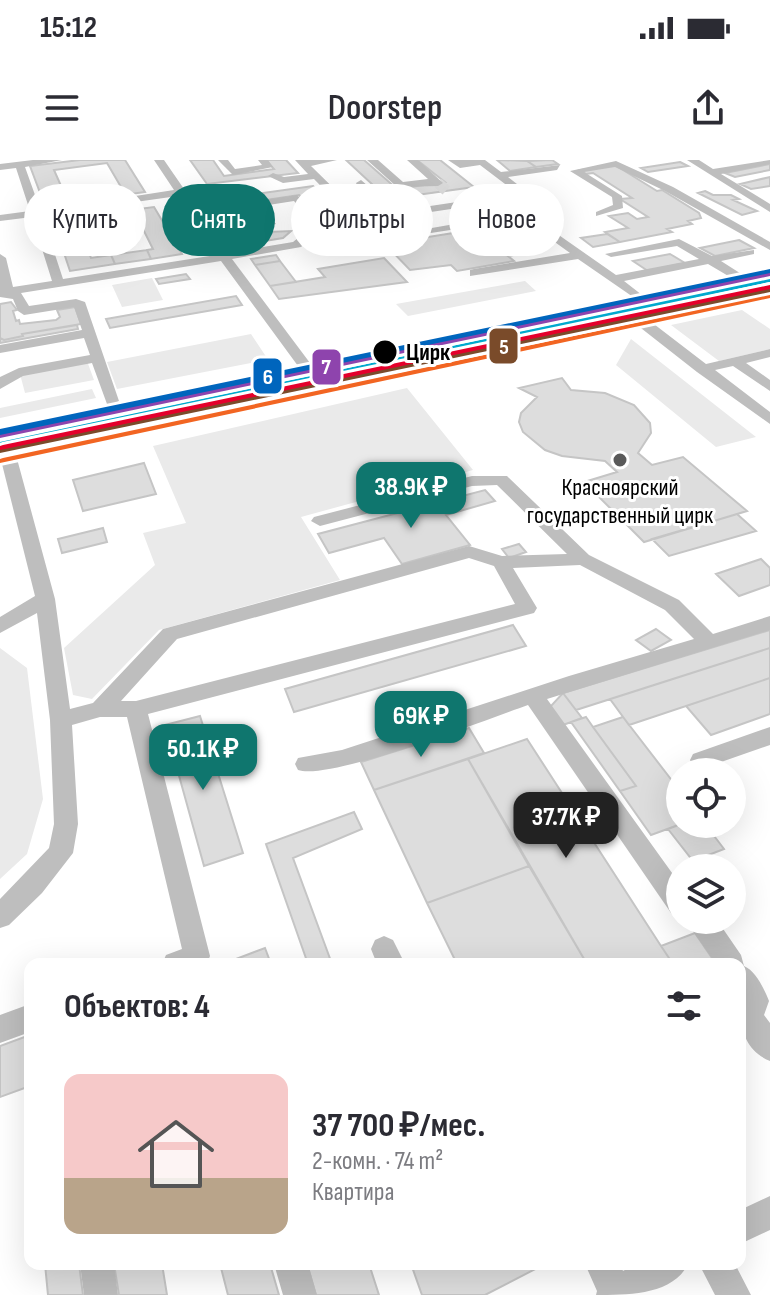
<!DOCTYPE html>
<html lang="ru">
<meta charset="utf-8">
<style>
body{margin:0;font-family:"Sofia Sans Condensed",sans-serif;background:#f7f7f7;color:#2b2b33;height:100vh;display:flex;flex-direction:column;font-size:30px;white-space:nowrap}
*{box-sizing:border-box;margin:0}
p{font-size:26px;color:#7c7c81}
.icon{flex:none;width:44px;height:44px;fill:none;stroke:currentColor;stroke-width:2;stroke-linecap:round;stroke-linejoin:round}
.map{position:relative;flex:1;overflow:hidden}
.sheet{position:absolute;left:24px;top:798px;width:722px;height:312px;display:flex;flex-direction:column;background:#fff;border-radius:16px;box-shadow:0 8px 32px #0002}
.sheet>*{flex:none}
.banner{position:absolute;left:24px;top:24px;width:722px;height:72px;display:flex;gap:16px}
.fabs{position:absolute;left:666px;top:598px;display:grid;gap:16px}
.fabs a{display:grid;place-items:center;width:80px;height:80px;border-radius:50%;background:#fff;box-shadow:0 8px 32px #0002;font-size:40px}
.price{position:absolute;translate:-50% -68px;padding:0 18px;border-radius:16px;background:#0f766e;color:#fff;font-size:26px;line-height:52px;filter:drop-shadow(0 2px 4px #0008)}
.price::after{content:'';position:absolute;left:50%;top:48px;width:24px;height:18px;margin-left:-12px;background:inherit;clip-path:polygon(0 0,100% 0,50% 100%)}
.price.active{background:#222;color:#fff}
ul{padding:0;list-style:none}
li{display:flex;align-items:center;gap:24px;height:200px;padding:0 40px}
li+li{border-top:2px solid #e1e1e2}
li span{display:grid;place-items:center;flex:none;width:224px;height:160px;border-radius:16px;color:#555}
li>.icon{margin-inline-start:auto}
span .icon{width:96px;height:96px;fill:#fffc;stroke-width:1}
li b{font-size:34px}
h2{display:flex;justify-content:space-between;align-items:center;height:96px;padding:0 40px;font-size:34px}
.pill{padding:0 28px;border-radius:36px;background:#fff;box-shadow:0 8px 32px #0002;font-size:28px;line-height:72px}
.pill.active{background:#0f766e;color:#fff}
.status{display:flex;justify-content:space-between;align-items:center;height:56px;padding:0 40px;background:#fff;direction:ltr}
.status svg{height:22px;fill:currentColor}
header{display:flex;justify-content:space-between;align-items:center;height:104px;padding:0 40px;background:#fff;font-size:36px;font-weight:600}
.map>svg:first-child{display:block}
.green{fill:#eaeaea}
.building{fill:#ddd;stroke:#c5c5c5;stroke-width:2;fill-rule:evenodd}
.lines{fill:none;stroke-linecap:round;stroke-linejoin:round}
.minor-tunnel{stroke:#d9d9d9;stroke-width:11;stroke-dasharray:11 5;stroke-linecap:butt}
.highway-casing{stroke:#dbdbdb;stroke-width:2}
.minor{fill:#bebebe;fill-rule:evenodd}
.highway{fill:#bdbdbd;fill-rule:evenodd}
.bus-1-casing{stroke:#fff;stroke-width:6}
.bus-2-casing{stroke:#fff;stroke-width:6}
.bus-1{fill:#00a9ce;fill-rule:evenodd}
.bus-2{fill:#f26522;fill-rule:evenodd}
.tram-1-casing{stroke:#fff;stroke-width:6}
.tram-2-casing{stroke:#fff;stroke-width:6}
.tram-3-casing{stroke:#fff;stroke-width:6}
.tram-4-casing{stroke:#fff;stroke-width:6}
.tram-1{fill:#8e44ad;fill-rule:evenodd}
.tram-2{fill:#7a4b2a;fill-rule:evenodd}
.tram-3{fill:#0065bd;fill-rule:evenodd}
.tram-4{fill:#e4002b;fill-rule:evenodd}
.stop-dot{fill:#000;stroke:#fff;stroke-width:3}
.poi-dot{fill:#595959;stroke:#fff;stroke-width:3}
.labels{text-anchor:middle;stroke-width:6;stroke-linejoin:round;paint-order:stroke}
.far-stop-label{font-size:24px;font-weight:bold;fill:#000;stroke:#fff;text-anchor:start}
.far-poi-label{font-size:24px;fill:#000;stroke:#fff}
.line-badge{stroke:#fff;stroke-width:3}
.badge-label{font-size:22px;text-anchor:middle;font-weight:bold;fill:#fff}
</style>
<div class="status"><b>15:12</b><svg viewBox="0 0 49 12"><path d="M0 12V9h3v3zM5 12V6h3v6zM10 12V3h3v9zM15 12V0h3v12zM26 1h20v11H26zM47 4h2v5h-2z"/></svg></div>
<header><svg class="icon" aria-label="menu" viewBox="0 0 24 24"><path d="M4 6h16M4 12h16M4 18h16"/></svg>Doorstep<svg class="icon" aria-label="share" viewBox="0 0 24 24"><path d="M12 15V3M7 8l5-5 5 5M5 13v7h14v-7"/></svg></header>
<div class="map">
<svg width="770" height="1135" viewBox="0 0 770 1135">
<rect width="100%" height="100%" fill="#fff"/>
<!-- green -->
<path class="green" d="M152,118L163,140L122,147L112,125Z
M525,121L536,131L408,156L396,144Z
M742,150L770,169V189L719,201L671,165Z
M251,174L267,198L261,201L117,229L107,202Z
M631,179L756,277L716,287L616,205Z
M87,201L94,220L25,233L20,214Z
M407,228L473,310L301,357L340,420L159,470L92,539L73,535L64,488L155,405L143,373L186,363L153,286Z
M92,229L96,238L0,258V248Z
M281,235L285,239L39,294L32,289Z
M0,488L27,508L43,639L27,694L0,719Z"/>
<!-- building -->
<path class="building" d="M80,0H125L145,32L45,46L30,6ZM107,3L121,27L65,35L54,10Z
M190,0H213L224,16L274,9L266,0H286L298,13L207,24Z
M346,0H364L397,29L445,22L417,0H440L474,27L388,39Z
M497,0L527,1L536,7L510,11Z
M552,0L558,4L536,7L527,1Z
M680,2L688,6L648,12L641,8Z
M770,4V10L735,17L725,13Z
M615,5L657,31L662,30L699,53L701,58L688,61L692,64L667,69L672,72L620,82L605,72L628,68L609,56L628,53L637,59L648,57L620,39L632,38L593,13L586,14L580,10Z
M770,17V26L751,29L740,24Z
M313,26L341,57L321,60L299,35L245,43L268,72L291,71L283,78L252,83L219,39Z
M705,31L713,35H731L739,39L733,40L757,51L742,55L698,33Z
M154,47L182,94L151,99L147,90L153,89L137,57L56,69L53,60Z
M509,64L542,90L508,96L514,101L457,111L451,105L410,110L385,84Z
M79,66L91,98L111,95L115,104L70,111L56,69Z
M526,66L543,78L530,80L514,68Z
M607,74L620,82L593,87L581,78Z
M739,80L754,88L715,96L700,88Z
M147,90L151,99L115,104L111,95Z
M670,94L685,103L648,111L633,101Z
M276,95L280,101L255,105L251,99Z
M384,98L407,122L279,139L270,126L325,117L318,109Z
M280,101L296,122L270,126L255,105Z
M186,114L190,119L159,124L156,119Z
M236,136L242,145L110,168L106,159Z
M11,142L17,150L13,151L16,161L19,160L20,164L56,160L60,157L57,150L75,147L81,164L22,174L23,176L4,180L0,178V144Z
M77,165L78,169L0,183V178L4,180L23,176L22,174Z
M562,218L571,230L605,233L634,245L650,263L651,273L638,293L652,305L683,297L747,351L644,382L584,322L617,312L605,301L562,296L545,290L523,272L519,262L521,253L537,237L519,228Z
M144,303L156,334L83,351L73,320Z
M485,330L495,341L446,355L470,385L402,404L384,378L329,393L318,374Z
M737,354L756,371L669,396L652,379Z
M103,368L107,382L62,393L58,379Z
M519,384L526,392L509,398L502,389Z
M761,399L770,408V425L739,436L716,414Z
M513,465L526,486L294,552L285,529Z
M656,469L671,480L651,491L636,480Z
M770,470V488L576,550L563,533Z
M770,488V518L629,565L610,539Z
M770,518V554L711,575L686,546Z
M563,533L582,558L563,565L550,547Z
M200,556L243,693L204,706L165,565Z
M586,557L593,567L636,626L620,631L571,562Z
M623,557L680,631L681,664L651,675L620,631L636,626L593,567Z
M469,568L484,593L374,630L361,602Z
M527,579L661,786L673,804H587L468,599Z
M468,599L529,706L427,743L374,630Z
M354,652L362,669L293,698L332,804H308L266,684Z
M681,664H705L724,689L693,701L668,669Z
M529,706L587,804H457L427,743Z
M695,773L716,804H673L661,786Z
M265,788L271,804H223Z
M30,875V926L0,937V886Z
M45,1104H79L83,1135H48Z
M114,1104H162L167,1135H119Z
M220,1104H270L279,1135H228Z
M307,1104H369L379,1135H316Z
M411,1104H545L485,1135H422Z"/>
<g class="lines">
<!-- minor-tunnel -->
<path class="minor-tunnel" d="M438,23L447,31"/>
<!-- highway casing -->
<g class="highway-casing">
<path id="highway" d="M770,115V125L0,292V278Z"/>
</g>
<!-- minor -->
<path class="minor" d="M33,0H62L25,7L40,49L52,48L51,44L56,41L63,50L42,55L63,119L216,95L178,36L128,43L115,36L120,33L129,37L174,30L154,0H164L184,29L232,24V28L228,29L187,35L227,93L293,82L314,65L294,41L262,46L276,64L267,66L250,44L251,42L297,35L323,61L351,57L314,19L283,23L268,16L273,13L284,17L308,14L295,0H337L311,6L362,56L386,52L357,25L356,23L361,20L397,51L517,33L480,5L460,8L448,0H485L501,12L560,5L557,10L508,17L531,35L524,48L533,57L616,115L699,99L677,86L611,97L605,94L679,79L712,96L754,90V94L721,101L757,124L747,127L708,104L624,121L642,135L636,139L578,99L470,116V110L474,109L570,93L527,62L495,63L386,80L380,77L495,57L520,56L513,48L518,39L323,68L301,87L232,99L319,215V221H309L221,101L21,133L29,146L76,139L85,142L119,241L112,245L107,244L92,203L23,216L0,229V217L19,208L90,195L84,178L0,193V185L82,170L74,147L24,155L18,151L13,139L0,137V94L6,98L13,127L52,121L32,57L0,61V55L30,51L16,8L0,10V4Z
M218,0H228L235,9L262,5L258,0H268L273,7L233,15Z
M367,0H378L403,22L428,19L407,0H418L443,23L438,26L397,27Z
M687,0H699L713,9L770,0V4L721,14L770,44V52Z
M616,1L673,27L770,82V90L665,31L615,7L584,12L622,36L623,48L596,56V52L613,45L612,37L570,11Z
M730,125L750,136L770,131V139L744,143L726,132L724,129Z
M623,148H633L706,204L770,189V197L746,203L770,220V231L733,206L715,210L770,252V264L697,212L623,154Z
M5,279L13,284L55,439L70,549L93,543L163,469L469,386L502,396L567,394L497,325L472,326L320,366L311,361L314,357L472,316H507L589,395L679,440L713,474L770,456V470L547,539L680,724V757L671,753L528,545C488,559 330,621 298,610L295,604L298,598L342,590L569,516L694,479L665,450L580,405L513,408L537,448L534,453L148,554L210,796L207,804H162L166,795L182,789L127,557H100L72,565L78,664L73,693L42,733L9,765L0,768V739L49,688L54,664L50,560L37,453L0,473V457L35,436L0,296V281ZM469,398L494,406L515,444L136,541H121L177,479Z
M770,567V585L701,609L693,606L690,600L693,594Z
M685,760H717L741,795L744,806C756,811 764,829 769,841L764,855L770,863V901C731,885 740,838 740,804H716Z
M384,776L393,780L405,804H377L371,789L375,780Z
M30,844V872L0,883V855Z
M770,1036V1070L740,1084V1050Z
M80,1104H114L118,1135H84Z
M274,1104H308L317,1135H283Z
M585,1104H620L623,1111L636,1104H688C673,1135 628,1135 596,1135L597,1131Z
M699,1104H735L751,1135H715Z"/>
<!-- highway -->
<use href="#highway" class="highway"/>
<!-- bus-1 casing -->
<g class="bus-1-casing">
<path id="bus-1" d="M770,118V122L0,288V282Z"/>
</g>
<!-- bus-2 casing -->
<g class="bus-2-casing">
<path id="bus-2" d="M770,134V138L0,303V299L3,298Z"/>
</g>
<!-- bus-1 -->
<use href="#bus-1" class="bus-1"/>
<!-- bus-2 -->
<use href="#bus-2" class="bus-2"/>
<!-- tram-1 casing -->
<g class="tram-1-casing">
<path id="tram-1" d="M770,112V116L0,278V272Z"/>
</g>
<!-- tram-2 casing -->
<g class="tram-2-casing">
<path id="tram-2" d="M770,128V132L0,293V289L3,288Z"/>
</g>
<!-- tram-3 casing -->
<g class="tram-3-casing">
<path id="tram-3" d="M770,109V113L0,275V269Z"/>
</g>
<!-- tram-4 casing -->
<g class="tram-4-casing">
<path id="tram-4" d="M770,125V129L0,290V286L3,285Z"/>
</g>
<!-- tram-1 -->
<use href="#tram-1" class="tram-1"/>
<!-- tram-2 -->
<use href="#tram-2" class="tram-2"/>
<!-- tram-3 -->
<use href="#tram-3" class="tram-3"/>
<!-- tram-4 -->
<use href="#tram-4" class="tram-4"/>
</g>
<!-- markers -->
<circle class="stop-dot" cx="385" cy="192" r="13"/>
<circle class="poi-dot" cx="620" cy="300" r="8"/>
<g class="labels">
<!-- far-stop labels -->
<g class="far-stop-label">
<text x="406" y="200">Цирк</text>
</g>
<!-- far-poi labels -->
<g class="far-poi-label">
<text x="620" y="335">Красноярский<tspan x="620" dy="28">государственный цирк</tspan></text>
</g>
</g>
<g class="line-badge">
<rect x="488" y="167" width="31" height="38" rx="8" fill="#7a4b2a"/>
<rect x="311" y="188" width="31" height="38" rx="8" fill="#8e44ad"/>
<rect x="252" y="197" width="31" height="38" rx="8" fill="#0065bd"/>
</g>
<g class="badge-label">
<text x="504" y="194">5</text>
<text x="326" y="214">7</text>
<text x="268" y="224">6</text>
</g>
</svg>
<div class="fabs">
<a><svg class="icon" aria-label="locate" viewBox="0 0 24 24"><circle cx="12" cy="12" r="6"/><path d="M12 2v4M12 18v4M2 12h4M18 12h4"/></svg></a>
<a><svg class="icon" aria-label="layers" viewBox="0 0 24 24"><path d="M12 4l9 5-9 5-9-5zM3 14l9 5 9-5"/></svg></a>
</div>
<b class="price" style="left:411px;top:370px">38.9K ₽</b>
<b class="price" style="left:421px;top:599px">69K ₽</b>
<b class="price" style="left:203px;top:632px">50.1K ₽</b>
<b class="price active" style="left:566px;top:700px">37.7K ₽</b>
<div class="banner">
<a class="pill">Купить</a>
<a class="pill active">Снять</a>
<a class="pill">Фильтры</a>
<a class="pill">Новое</a>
</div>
<section class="sheet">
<h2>Объектов: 4<svg class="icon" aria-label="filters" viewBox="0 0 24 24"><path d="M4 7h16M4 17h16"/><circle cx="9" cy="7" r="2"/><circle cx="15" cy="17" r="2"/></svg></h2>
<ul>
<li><span style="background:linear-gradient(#f6c9c9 65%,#b9a48a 0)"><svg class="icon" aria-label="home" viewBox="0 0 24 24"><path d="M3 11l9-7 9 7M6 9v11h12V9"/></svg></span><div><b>37 700 ₽/мес.</b><p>2-комн. · 74 m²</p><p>Квартира</p></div></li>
</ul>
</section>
</div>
